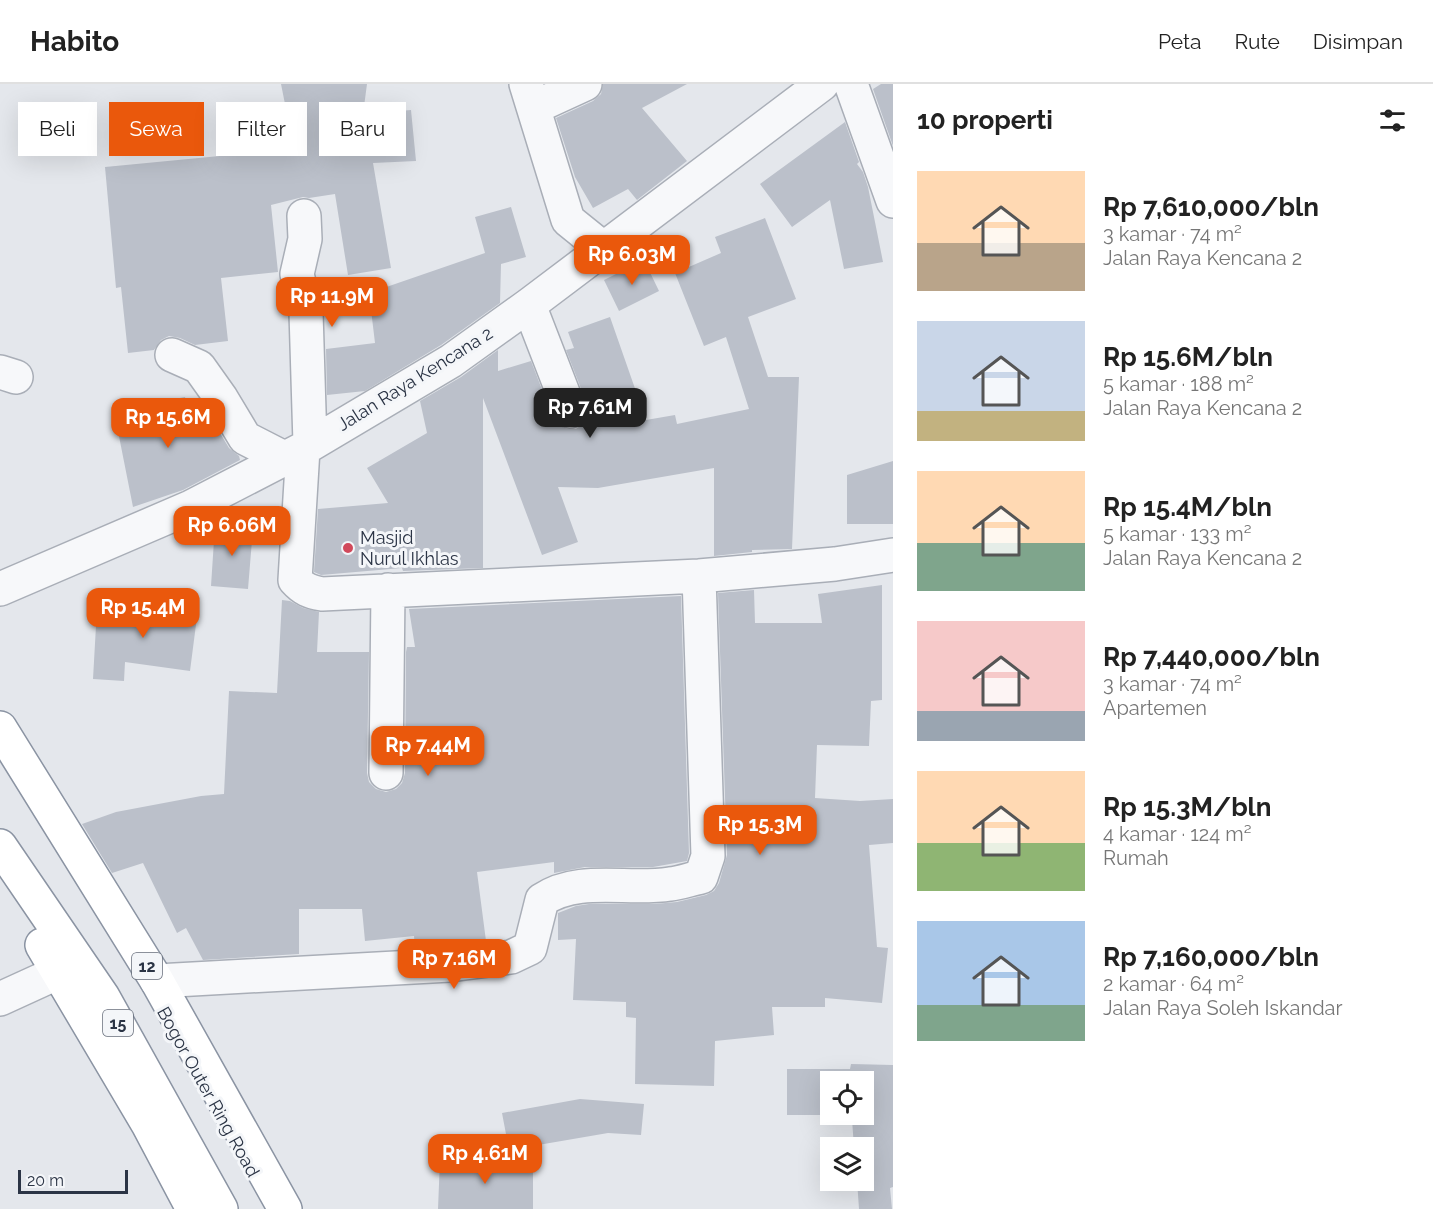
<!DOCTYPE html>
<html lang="id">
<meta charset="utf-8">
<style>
body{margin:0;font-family:Raleway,sans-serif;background:#f2f2f2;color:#222;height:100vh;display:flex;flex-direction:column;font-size:22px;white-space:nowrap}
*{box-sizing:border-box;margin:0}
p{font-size:20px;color:#767676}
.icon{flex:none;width:33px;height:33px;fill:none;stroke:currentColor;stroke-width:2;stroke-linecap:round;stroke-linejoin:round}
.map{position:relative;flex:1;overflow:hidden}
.sheet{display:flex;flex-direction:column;background:#fff;width:540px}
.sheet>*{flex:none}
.banner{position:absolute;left:18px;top:18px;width:570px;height:54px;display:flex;gap:12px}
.buttons{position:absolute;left:820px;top:987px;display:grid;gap:12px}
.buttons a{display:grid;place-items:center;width:54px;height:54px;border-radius:0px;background:#fff;box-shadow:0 6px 24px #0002;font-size:30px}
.scale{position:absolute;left:18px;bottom:15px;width:110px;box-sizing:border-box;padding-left:6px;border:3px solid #2b3445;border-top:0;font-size:16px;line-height:21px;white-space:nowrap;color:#2b3445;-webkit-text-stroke:4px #f4f6f9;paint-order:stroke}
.price{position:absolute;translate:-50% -51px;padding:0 14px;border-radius:12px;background:#ea580c;color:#fff;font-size:20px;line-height:39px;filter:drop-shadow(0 2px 3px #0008)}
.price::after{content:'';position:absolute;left:50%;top:36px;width:18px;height:14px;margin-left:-9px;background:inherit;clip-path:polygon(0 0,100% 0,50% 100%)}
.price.on{background:#222;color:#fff}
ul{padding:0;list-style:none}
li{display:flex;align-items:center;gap:18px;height:150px;padding:0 24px}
li span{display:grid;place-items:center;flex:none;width:168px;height:120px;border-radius:0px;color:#555}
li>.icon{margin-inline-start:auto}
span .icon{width:72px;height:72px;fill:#fffc;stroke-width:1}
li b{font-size:26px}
h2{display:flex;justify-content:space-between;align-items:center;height:72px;padding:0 24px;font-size:26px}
.tag{padding:0 21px;border-radius:0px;background:#fff;box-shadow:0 6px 24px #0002;font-size:21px;line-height:54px}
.tag.on{background:#ea580c;color:#fff}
header{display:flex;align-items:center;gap:36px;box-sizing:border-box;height:84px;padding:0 30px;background:#fff;border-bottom:2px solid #e0e0e0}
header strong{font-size:28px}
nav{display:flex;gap:33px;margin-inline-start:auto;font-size:21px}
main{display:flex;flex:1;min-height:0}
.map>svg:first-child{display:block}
.building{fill:#bbc0ca;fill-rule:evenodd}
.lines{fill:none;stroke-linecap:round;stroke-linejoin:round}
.minor-casing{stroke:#a9aeb7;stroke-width:36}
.highway-casing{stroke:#8b94a3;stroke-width:36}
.minor{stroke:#f7f8fa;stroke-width:33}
.highway{stroke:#fff;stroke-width:33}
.poi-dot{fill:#d1495b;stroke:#f4f6f9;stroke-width:2}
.labels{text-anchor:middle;stroke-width:6;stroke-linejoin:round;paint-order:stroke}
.shield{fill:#f4f6f9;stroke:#676e7b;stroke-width:1.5}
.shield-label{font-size:16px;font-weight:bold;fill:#2b3445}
.street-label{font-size:18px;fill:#2b3445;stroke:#f4f6f9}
.poi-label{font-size:18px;fill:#2b3445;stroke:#f4f6f9;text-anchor:start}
</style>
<header>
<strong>Habito</strong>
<nav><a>Peta</a><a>Rute</a><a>Disimpan</a></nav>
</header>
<main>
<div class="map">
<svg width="893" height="1125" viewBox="0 0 893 1125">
<rect width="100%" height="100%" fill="#e4e7ec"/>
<!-- building -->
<path class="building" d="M281,0H367L363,30L411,26L416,77L373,79L391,184L348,191L335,110L309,114L303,113L271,121L278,188L221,194L228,257L195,261L180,254L169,252L161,256L154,266L128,269L121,203L116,204L105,83L294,65Z
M603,0H687L642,24L687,77L637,116L628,105L593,124L575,93L556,34L593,17L601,10Z
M881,0H893V62L873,5Z
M845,38L859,78L857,80L863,88L868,103L883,178L844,185L830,116L792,143L760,100Z
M511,123L526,173L501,180L500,219L441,261L365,307L327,311L326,265L375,259L369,209L485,169L475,133Z
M765,134L796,215L748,233L768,293H799L792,465L752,466V468L714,472V384L598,404L558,403L578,458L542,471L483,314V484L403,487L402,484L321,491L314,488L318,425L388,419L367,384L427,349L420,317L461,293L498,266V287L531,277L553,334L558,341L567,345H576L584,339L589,329L587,320L566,266L574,264L568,248L610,233L646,336L675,331L677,340L749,325L726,253L704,262L675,189L721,169L715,153Z
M644,176L659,207L619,227L604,196Z
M185,313L191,342L211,334L229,364L239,372L240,376L183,406L133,423L114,327Z
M893,377V440H847V391Z
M215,441L253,444L248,505L211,502Z
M882,501V616L871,617L869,662L817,661L815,714L860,717L893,715V759L869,761L877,863L888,864L882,919L825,914V923H772L774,951L715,957L714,1002L635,1000L636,934L626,933V918L573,916L576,855L558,856V829L576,822L589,820H654L677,818L706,811L714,807L719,799L727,771L718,509L754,506L755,539H822L818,510Z
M681,512L689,769L687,777L653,783H585L554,789V778L477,788L486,857L415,864L414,852L365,857L362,825H299V870L203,876L186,844L177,849L143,779L112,789L82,740L116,728L201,712L224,710L229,607L277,609L282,516L290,517L303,524L319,528L317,568H369L367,689L369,698L376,705L386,708L396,705L402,699L405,689L406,568L407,563H415L409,525Z
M150,519L198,525L190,587L125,578L124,597L93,595L97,524L149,526Z
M851,980L893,981V1103L890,1104L892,1125H859L857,1096H864V1064H854L852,1035H848V1031H787V985H850ZM831,998H864V1030H831Z
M580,1015L644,1020L641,1051L608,1049L509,1066L502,1029Z
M440,1075L533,1079V1125H438Z"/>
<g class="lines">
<!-- minor casing -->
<g class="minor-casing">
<path id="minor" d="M526,0L568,136L604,165
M851,0L893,117
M535,23L585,0
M304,132L305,155L297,190L306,228L310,360
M529,221L570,327
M172,271L199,283L221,314L245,354L284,374
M0,288L16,293
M303,365L295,496C303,505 310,508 322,510L699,492L835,480L893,471
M0,505L191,423L303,365L451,277L529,221L822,0
M386,689L388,506
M157,897L450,881L511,873L530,864L542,816C579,791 628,807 670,800C680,799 691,795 701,793L708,772L699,492
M0,915L59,888"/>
</g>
<!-- highway casing -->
<g class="highway-casing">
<path id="highway" d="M0,644L157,897L285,1125
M0,762L103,913L221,1125
M42,861L148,1040L193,1125"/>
</g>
<!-- minor -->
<use href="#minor" class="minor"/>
<!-- highway -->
<use href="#highway" class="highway"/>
</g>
<!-- markers -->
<circle class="poi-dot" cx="348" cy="464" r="6"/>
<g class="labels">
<!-- shield labels -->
<g class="shield">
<rect x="132" y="869" width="30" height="26" rx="4.5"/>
<rect x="103" y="926" width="30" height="26" rx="4.5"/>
</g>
<g class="shield-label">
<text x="147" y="888">12</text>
<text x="118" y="945">15</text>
</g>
<!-- street labels -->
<g class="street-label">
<text transform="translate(415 295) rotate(-32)" y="6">Jalan Raya Kencana 2</text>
<text transform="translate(208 1008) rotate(61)" y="6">Bogor Outer Ring Road</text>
</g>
<!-- poi labels -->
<g class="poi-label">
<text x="360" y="460">Masjid<tspan x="360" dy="21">Nurul Ikhlas</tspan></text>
</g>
</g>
</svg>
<div class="buttons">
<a><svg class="icon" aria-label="locate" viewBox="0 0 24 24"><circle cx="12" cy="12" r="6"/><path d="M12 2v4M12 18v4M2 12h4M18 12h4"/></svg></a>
<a><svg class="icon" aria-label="layers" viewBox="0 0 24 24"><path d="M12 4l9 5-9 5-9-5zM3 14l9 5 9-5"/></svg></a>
</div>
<div class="scale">20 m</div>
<b class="price" style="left:632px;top:202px">Rp 6.03M</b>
<b class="price" style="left:332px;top:244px">Rp 11.9M</b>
<b class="price on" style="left:590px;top:355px">Rp 7.61M</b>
<b class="price" style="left:168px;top:365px">Rp 15.6M</b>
<b class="price" style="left:232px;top:473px">Rp 6.06M</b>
<b class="price" style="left:143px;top:555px">Rp 15.4M</b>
<b class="price" style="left:428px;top:693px">Rp 7.44M</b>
<b class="price" style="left:760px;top:772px">Rp 15.3M</b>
<b class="price" style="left:454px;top:906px">Rp 7.16M</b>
<b class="price" style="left:485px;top:1101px">Rp 4.61M</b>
<div class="banner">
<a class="tag">Beli</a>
<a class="tag on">Sewa</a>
<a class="tag">Filter</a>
<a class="tag">Baru</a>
</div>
</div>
<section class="sheet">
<h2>10 properti<svg class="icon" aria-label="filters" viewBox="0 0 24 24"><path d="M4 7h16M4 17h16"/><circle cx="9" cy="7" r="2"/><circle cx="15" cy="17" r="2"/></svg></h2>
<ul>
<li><span style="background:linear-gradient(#ffd9b3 60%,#b9a48a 0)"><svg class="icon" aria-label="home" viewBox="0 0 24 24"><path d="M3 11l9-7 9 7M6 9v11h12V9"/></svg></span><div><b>Rp 7,610,000/bln</b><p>3 kamar · 74 m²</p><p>Jalan Raya Kencana 2</p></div></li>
<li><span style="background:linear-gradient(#c9d6e8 75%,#c2b280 0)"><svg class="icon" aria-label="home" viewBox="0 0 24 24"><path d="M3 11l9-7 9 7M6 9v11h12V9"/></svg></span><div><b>Rp 15.6M/bln</b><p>5 kamar · 188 m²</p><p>Jalan Raya Kencana 2</p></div></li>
<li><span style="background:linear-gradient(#ffd9b3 60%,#7fa58c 0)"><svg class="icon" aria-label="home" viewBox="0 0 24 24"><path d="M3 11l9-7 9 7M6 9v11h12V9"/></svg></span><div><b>Rp 15.4M/bln</b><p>5 kamar · 133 m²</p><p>Jalan Raya Kencana 2</p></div></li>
<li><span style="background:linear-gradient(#f6c9c9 75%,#9aa5b1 0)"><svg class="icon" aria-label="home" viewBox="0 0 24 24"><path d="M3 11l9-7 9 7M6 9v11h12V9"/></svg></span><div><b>Rp 7,440,000/bln</b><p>3 kamar · 74 m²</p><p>Apartemen</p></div></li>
<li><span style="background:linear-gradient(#ffd9b3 60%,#8fb573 0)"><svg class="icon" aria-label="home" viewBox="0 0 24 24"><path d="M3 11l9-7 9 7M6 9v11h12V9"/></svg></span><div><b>Rp 15.3M/bln</b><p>4 kamar · 124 m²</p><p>Rumah</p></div></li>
<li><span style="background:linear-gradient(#a9c7e8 70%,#7fa58c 0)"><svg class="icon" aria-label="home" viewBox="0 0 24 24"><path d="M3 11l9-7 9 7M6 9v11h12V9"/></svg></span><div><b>Rp 7,160,000/bln</b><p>2 kamar · 64 m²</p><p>Jalan Raya Soleh Iskandar</p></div></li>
</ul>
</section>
</main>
